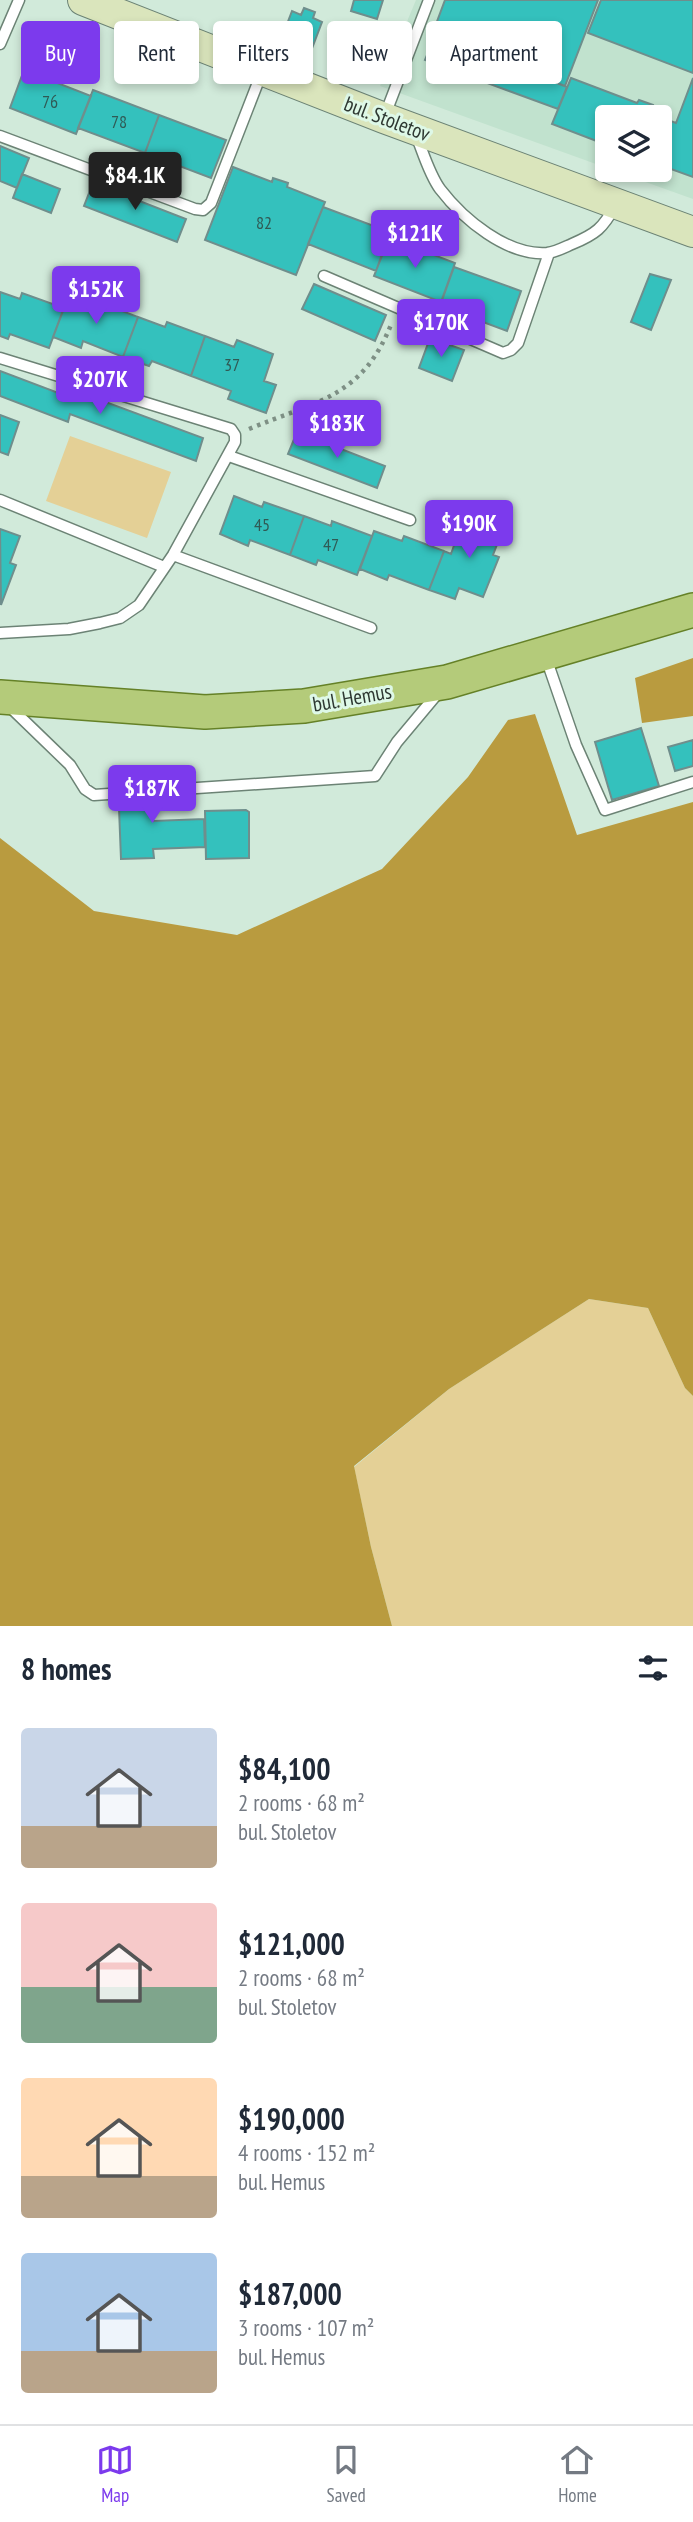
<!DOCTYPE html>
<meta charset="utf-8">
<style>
body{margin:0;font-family:"PT Sans Narrow",sans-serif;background:#f6f6f7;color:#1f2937;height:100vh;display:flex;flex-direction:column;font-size:26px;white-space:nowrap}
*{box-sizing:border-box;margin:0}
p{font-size:23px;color:#747a83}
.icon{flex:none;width:38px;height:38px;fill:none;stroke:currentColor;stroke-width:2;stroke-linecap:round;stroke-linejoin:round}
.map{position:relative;height:1626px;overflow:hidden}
.details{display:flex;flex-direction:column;background:#fff;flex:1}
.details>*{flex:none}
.top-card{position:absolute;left:21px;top:21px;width:651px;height:63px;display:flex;gap:14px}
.tools{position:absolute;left:595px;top:105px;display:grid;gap:14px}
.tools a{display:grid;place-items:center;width:77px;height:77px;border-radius:7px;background:#fff;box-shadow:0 4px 10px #0003;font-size:35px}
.price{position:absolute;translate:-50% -60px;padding:0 16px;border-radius:7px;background:#7c3aed;color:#fff;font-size:23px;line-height:46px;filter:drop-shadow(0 2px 4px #0008)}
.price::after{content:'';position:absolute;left:50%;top:42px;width:21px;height:16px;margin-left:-10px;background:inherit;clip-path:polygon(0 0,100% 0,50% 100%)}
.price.current{background:#222;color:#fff}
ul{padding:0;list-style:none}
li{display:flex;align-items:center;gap:21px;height:175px;padding:0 21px}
li span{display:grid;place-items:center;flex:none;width:196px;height:140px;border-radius:7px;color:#555}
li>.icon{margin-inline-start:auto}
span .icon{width:84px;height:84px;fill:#fffc;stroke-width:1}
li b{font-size:30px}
h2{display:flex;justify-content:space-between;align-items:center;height:84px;padding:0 21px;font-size:30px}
.pill{padding:0 24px;border-radius:7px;background:#fff;box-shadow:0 4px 10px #0003;font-size:24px;line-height:63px}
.pill.current{background:#7c3aed;color:#fff}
.menu{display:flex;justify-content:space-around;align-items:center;height:98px;border-top:2px solid #e0e1e3;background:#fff;font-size:19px;color:#747a83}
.menu a{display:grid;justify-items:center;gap:4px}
.menu .current{color:#7c3aed}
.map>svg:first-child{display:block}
.built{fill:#c1e2ce}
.green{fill:#e4d096}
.forest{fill:#b99b3f}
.building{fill:#34c1bd;stroke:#6f8e8c;stroke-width:2}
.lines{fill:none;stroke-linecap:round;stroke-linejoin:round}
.lane-casing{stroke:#6c8375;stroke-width:13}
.secondary-casing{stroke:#6c8375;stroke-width:32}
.primary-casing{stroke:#658127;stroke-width:36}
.path{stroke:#7e9085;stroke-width:4.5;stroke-dasharray:3.5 5;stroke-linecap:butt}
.lane{stroke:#fff;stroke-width:10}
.secondary{stroke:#dae5bc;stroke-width:30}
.primary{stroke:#b4cb7a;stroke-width:33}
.labels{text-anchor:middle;stroke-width:6;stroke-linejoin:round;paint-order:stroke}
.number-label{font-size:18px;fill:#305a55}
.street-label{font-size:21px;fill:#2e3832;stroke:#def8e7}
</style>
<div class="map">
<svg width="693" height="1626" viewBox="0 0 693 1626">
<rect width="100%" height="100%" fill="#d1eada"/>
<!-- built -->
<path class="built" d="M416,0H693V199L612,170H660V117H607V168L380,86Z"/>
<!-- green -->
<path class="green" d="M70,436L171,472L147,538L46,501Z
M589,1299L648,1308L685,1388L693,1396V1626H392L371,1547L354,1467L449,1389Z"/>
<!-- forest -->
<path class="forest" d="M693,658V716L642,723L635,678Z
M535,714L577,835L693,802V1396L685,1388L648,1308L589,1299L449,1389L354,1466L371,1547L392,1626H0V838L94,911L237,935L382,869L468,777L508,720Z"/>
<!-- building -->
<path class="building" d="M354,0H383L377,19L351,11Z
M445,0H598L565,86L432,35Z
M601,0H693V73L588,33Z
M304,8L315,12L313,18L322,22L311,51L281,40L292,11L301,15Z
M435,36L567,87L558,109L425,60Z
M24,70L91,96L76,134L10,108Z
M571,78L637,103L639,100L653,105L652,109L664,113L662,118L676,123L693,78V177L660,165V117H607V145L552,124Z
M93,90L159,115L145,153L78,128Z
M159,115L226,140L211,178L145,153Z
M0,146L29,158L17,188L0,181Z
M233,167L272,182L273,178L288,183L287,187L325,202L296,275L205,240Z
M22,174L60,189L51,213L13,198Z
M93,183L186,219L177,242L84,206Z
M323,207L390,232L376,271L308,244Z
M389,238L455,263L441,302L374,276Z
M454,267L521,291L507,331L440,306Z
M650,274L671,280L651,330L631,322Z
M314,284L386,315L375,341L302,309Z
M0,292L20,299L22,293L64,308L49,348L10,334L8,339L0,336Z
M68,297L95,307L96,301L138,317L123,357L83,341L81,348L53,337Z
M138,317L165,327L167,322L205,336L191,376L152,361L149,366L123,357Z
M205,336L234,347L237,340L273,354L264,381L276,385L266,413L228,399L231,391L191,376Z
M430,338L464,350L452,381L419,368Z
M0,371L74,399L76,391L203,438L196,461L70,414L68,422L0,396Z
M0,415L19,422L8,455L0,452Z
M297,432L385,466L377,488L288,454Z
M234,496L262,507L264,502L304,516L290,555L250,540L248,546L220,534Z
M465,514L503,529L493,555L499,557L483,597L459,588L455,599L429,590L444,551L451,554Z
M304,516L331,526L332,521L372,536L357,575L318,560L316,565L290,555Z
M0,529L20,536L10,563L16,565L1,605Z
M374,531L402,541L404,536L444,551L429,590L389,575L387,580L360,569Z
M641,728L659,786L612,800L595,742Z
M693,740V766L675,771L668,747Z
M151,781L153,821L204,819L205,847L153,849L154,858L121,859L118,783Z
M246,810L249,812V858L206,859L205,811Z"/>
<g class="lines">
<!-- lane casing -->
<g class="lane-casing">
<path id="lane" d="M0,44L19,0
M385,115L429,0
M416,135C423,152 429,174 440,189C463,219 507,256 547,253C556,252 565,247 572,244C596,234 603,228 615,206
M0,136L195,209L203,210L211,203L262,72
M324,276L503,353L511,350L518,343L549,253
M0,358L231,429L235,435V442L173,555L139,605L120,618L100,623L69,629L0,633
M229,456L410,520
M0,500L164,567
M173,555L371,628
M546,658L576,745L605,810L693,782
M10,707L70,765L85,789L94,795L375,776L397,742L438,693"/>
</g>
<!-- secondary casing -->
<g class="secondary-casing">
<path id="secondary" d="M83,0L384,118L693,232"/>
</g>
<!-- primary casing -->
<g class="primary-casing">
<path id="primary" d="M0,697L205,712L304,706L447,682L693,610"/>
</g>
<!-- path -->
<path class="path" d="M249,429C316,401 363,398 392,322"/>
<!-- lane -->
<use href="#lane" class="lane"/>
<!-- secondary -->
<use href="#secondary" class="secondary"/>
<!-- primary -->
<use href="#primary" class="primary"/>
</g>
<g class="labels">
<!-- number labels -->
<g class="number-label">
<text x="50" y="108">76</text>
<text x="119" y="128">78</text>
<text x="264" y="229">82</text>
<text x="232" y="371">37</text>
<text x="262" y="531">45</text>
<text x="331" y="551">47</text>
</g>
<!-- street labels -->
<g class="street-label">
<text transform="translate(387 119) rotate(21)" y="7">bul. Stoletov</text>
<text transform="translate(352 698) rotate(-10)" y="7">bul. Hemus</text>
</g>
</g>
</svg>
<div class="tools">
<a><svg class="icon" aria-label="layers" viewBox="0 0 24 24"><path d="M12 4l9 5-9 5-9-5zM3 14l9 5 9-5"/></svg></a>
</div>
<b class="price current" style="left:135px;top:212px">$84.1K</b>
<b class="price" style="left:415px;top:270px">$121K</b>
<b class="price" style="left:96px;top:326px">$152K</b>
<b class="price" style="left:441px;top:359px">$170K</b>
<b class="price" style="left:100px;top:416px">$207K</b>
<b class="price" style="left:337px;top:460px">$183K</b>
<b class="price" style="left:469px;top:560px">$190K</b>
<b class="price" style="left:152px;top:825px">$187K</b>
<div class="top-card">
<a class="pill current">Buy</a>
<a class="pill">Rent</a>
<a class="pill">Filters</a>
<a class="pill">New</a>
<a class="pill">Apartment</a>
</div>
</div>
<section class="details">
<h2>8 homes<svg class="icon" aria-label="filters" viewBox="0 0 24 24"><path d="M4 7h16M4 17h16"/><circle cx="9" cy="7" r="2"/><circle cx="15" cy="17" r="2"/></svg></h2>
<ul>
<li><span style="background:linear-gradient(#c9d6e8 70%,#b9a48a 0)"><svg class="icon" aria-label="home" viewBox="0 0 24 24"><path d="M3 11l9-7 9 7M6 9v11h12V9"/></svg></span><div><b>$84,100</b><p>2 rooms · 68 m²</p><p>bul. Stoletov</p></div></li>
<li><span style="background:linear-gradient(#f6c9c9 60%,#7fa58c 0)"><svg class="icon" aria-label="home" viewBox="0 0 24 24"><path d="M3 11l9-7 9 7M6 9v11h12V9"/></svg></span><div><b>$121,000</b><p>2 rooms · 68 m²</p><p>bul. Stoletov</p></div></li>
<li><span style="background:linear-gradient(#ffd9b3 70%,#b9a48a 0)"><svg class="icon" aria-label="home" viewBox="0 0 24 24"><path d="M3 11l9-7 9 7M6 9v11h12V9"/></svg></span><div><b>$190,000</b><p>4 rooms · 152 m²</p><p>bul. Hemus</p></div></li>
<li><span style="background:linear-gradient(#a9c7e8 70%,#b9a48a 0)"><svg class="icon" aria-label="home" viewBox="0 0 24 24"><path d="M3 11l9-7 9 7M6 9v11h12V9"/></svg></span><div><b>$187,000</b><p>3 rooms · 107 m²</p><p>bul. Hemus</p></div></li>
</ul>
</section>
<nav class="menu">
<a class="current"><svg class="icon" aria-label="map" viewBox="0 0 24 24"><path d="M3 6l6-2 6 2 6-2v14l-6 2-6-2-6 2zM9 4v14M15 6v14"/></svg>Map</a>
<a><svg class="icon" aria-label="saved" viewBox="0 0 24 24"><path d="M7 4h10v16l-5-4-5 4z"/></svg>Saved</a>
<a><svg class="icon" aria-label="home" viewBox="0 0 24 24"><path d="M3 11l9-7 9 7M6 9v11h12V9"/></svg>Home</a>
</nav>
